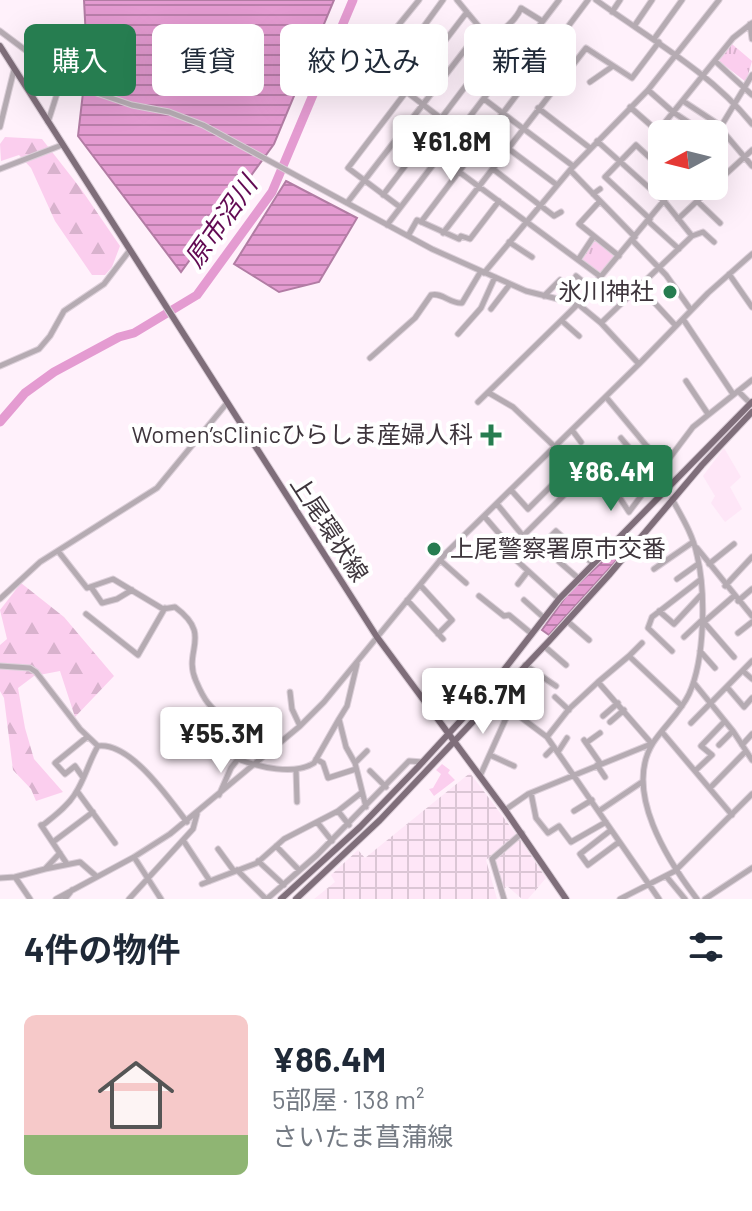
<!DOCTYPE html>
<html lang="ja">
<meta charset="utf-8">
<style>
body{margin:0;font-family:Barlow,"Noto Sans JP",sans-serif;background:#f2f2f3;color:#1f2937;height:100vh;display:flex;flex-direction:column;font-size:30px;white-space:nowrap}
*{box-sizing:border-box;margin:0}
p{font-size:26px;color:#747a83}
.icon{flex:none;width:44px;height:44px;fill:none;stroke:currentColor;stroke-width:2;stroke-linecap:round;stroke-linejoin:round}
.map{position:relative;height:899px;overflow:hidden}
.side{display:flex;flex-direction:column;background:#fff;flex:1}
.side>*{flex:none}
.guide{position:absolute;left:24px;top:24px;width:704px;height:72px;display:flex;gap:16px}
.needle{width:52px;rotate:263deg}
.fabs{position:absolute;left:648px;top:120px;display:grid;gap:16px}
.fabs a{display:grid;place-items:center;width:80px;height:80px;border-radius:12px;background:#fff;box-shadow:0 8px 32px #0002;font-size:40px}
.price{position:absolute;translate:-50% -68px;padding:0 18px;border-radius:8px;background:#fff;color:#222;font-size:26px;line-height:52px;filter:drop-shadow(0 2px 4px #0008)}
.price::after{content:'';position:absolute;left:50%;top:48px;width:24px;height:18px;margin-left:-12px;background:inherit;clip-path:polygon(0 0,100% 0,50% 100%)}
.price.active{background:#267d50;color:#fff}
ul{padding:0;list-style:none}
li{display:flex;align-items:center;gap:24px;height:200px;padding:0 24px}
li+li{border-top:2px solid #e0e1e3}
li span{display:grid;place-items:center;flex:none;width:224px;height:160px;border-radius:12px;color:#555}
li>.icon{margin-inline-start:auto}
span .icon{width:96px;height:96px;fill:#fffc;stroke-width:1}
li b{font-size:34px}
h2{display:flex;justify-content:space-between;align-items:center;height:96px;padding:0 24px;font-size:34px}
.pill{padding:0 28px;border-radius:12px;background:#fff;box-shadow:0 8px 32px #0002;font-size:28px;line-height:72px}
.pill.active{background:#267d50;color:#fff}
.map>svg:first-child{display:block}
.built{fill:#fee6f7}
.industrial{fill:url(#industrial-grid)}
.grass{fill:url(#grass-tufts)}
.forest{fill:url(#forest-firs)}
.garden{fill:#fbceee}
.water{fill:url(#water-rules);stroke:#b27ca4;stroke-width:2}
.lines{fill:none;stroke-linecap:round;stroke-linejoin:round}
.river{stroke:#e49bd1;stroke-width:9}
.minor-casing{stroke:#dccfd9;stroke-width:7}
.major-casing{stroke:#dccfd9;stroke-width:8}
.minor{stroke:#b5abb2;stroke-width:5}
.major{stroke:#7f6e7a;stroke-width:6}
.poi-dot{fill:#267d50;stroke:#fff;stroke-width:3}
.labels{text-anchor:middle;stroke-width:8;stroke-linejoin:round;paint-order:stroke}
.poi-label{font-size:24px;fill:#3e353c;stroke:#fff;text-anchor:end}
.street-label{font-size:24px;fill:#3e353c;stroke:#fff}
.water-label{font-size:26px;font-style:italic;fill:#610952;stroke:#fff}
</style>
<div class="map">
<svg width="752" height="899" viewBox="0 0 752 899">
<defs>
<pattern id="industrial-grid" width="8" height="8" patternUnits="userSpaceOnUse" patternTransform="scale(2)"><rect width="8" height="8" fill="#fee6f7"/><path d="M0 4h8M4 0v8" fill="none" stroke="#dbc6d5"/></pattern>
<pattern id="grass-tufts" width="24" height="20" patternUnits="userSpaceOnUse" patternTransform="scale(2)"><rect width="24" height="20" fill="#fbceee"/><path d="M3 7l-1-3M5 7V3M7 7l1-3M15 17l-1-3M17 17v-4M19 17l1-3" fill="none" stroke="#d8b2cd"/></pattern>
<pattern id="forest-firs" width="22" height="20" patternUnits="userSpaceOnUse" patternTransform="scale(2)"><rect width="22" height="20" fill="#fbceee"/><path d="M5 1l3.5 6h-7zM16 11l3.5 6h-7z" fill="#d8b2cd"/></pattern>
<pattern id="water-rules" width="6" height="5" patternUnits="userSpaceOnUse" patternTransform="scale(2)"><rect width="6" height="5" fill="#e49bd1"/><path d="M0 2.5h6" fill="none" stroke="#ba7fab"/></pattern>
</defs>
<rect width="100%" height="100%" fill="#fff1fb"/>
<!-- built -->
<path class="built" d="M724,448L741,477L730,487L742,509L725,522L711,503L715,496L703,476Z"/>
<!-- industrial -->
<path class="industrial" d="M470,773L516,834L486,860L497,899H314L335,882L331,875L358,850L365,858Z
M519,838L546,878L528,899H522L507,886L504,889L495,859Z"/>
<!-- grass -->
<path class="grass" d="M732,44L752,61L746,82L719,61Z
M595,240L615,257L599,274L582,260Z"/>
<!-- forest -->
<path class="forest" d="M5,137L42,139L81,189L120,246L112,267L105,275H92L55,221L31,168L19,155L1,161L0,144Z
M21,583L64,617L114,676L75,717L60,671L34,676L18,688L25,728L34,759L63,792L36,801L31,789L13,770L4,698L0,691V645L7,639L0,610Z"/>
<!-- garden -->
<path class="garden" d="M442,764L450,770L448,773L455,780L434,796L429,789L433,788L441,774L436,770Z"/>
<!-- water -->
<path class="water" d="M84,0H334L274,144L181,272L78,136L87,58Z
M286,181L357,218L319,282L279,292L234,264Z
M611,554H616L617,560L549,635L542,630L569,592Z"/>
<g class="lines">
<!-- river -->
<path class="river" d="M0,422L25,393L54,372L119,337L134,333L197,295L272,192L353,0"/>
<!-- minor casing -->
<g class="minor-casing">
<path id="minor" d="M443,0L387,77L459,132
M457,0L481,29L516,55
M596,0C650,39 710,72 752,124
M612,12L620,0
M750,24L752,39
M635,25L652,0
M0,31L64,79L85,89L132,105L169,112L203,125L432,249L526,291L578,304L601,323L639,364
M495,39C503,27 515,23 521,8L542,21
M654,39L682,0
M414,40L397,27L419,0
M525,43L565,74
M715,61L752,95
M590,82L613,66
M648,90L673,112L706,134
M484,99L573,166
M683,101L721,126
M630,107L662,135
M538,108L590,148
M48,122L62,78
M0,127L14,70
M720,128L752,166
M658,131L733,38L752,23
M714,138L752,75
M597,141L664,201L692,236L601,323
M509,149L557,185
M439,157L601,277
M0,169L62,145
M493,169L554,216L561,212
M570,170L635,237
M714,185L752,150
M593,194L600,189
M383,195L499,42
M600,201L579,224L619,256
M697,201L720,223
M347,203L481,29
M400,207L348,168L467,12
M650,219L605,177L636,145L662,169
M678,219L713,186
M648,221L679,249
M421,222L588,0
M387,225L559,0
M443,233L586,48L632,78L659,42
M408,236L417,220L459,239L461,236L470,239L499,201
M692,236L703,232L714,242
M633,241L666,275L691,310
M509,242L532,257
M578,260L594,236
M484,273L570,170L648,90L719,0
M729,274L752,307
M576,276L592,289
M640,287L676,326
M544,296L560,280
M491,309L510,284
M683,319L733,394
M562,321L579,336
M458,334L481,308L495,277
M370,358L415,318L431,295C442,292 450,304 462,303L481,271
M0,366L39,349L50,336L64,311L104,284L130,250
M686,381L708,414
M738,391L751,404
M489,393L513,407L555,447
M606,397L660,462L668,488
M478,402L578,304L676,186
M572,430L581,442
M621,438L637,457
M647,446L612,486L629,512L693,427L752,380
M610,450L626,470
M672,499C682,517 693,535 697,555C706,592 705,659 689,694C680,713 664,726 653,743C623,791 668,861 697,899
M497,504L523,536L577,482L567,470L528,509L511,490
M484,516L502,537
M697,548L752,616
M505,550L559,599
M58,551L87,588L113,579L163,609L175,607C214,636 182,650 196,681C199,688 203,697 208,703C228,728 243,717 238,759C259,767 294,776 314,763L339,719
M440,560L466,583
M709,564L734,544
M654,569L693,542
M578,578L541,546L556,531L592,563
M677,579L698,564
M518,584L528,571
M420,585L452,620L438,634
M725,586L752,557
M91,587L102,603L117,599L132,590
M479,596L504,616L509,615L532,634
M0,599L40,562L157,488L227,403
M407,600L443,639
M524,600L544,618
M738,601L752,589
M659,611L674,624L701,595
M86,614L138,655L165,608
M567,621L589,640
M704,622L734,596
M738,633L752,622
M684,637L702,620L734,657
M642,643L629,656L682,706
M544,646L566,665
M672,651L648,628L652,617L700,580
M700,651L715,668
M357,664L347,706L339,719L346,747L355,763L366,807
M525,665L556,686
M0,666L30,668L36,672L80,729L98,746C131,742 169,799 187,822
M743,671L752,679
M598,682L629,656
M694,683L733,731L752,760
M727,687L744,707L752,698
M290,692L292,709L300,726
M555,697L569,710
M511,710L547,737L659,899
M603,716L618,703
M610,722L624,710
M691,723L752,661
M662,732L732,815
M547,737L569,709L598,682L652,744
M584,740L600,763
M586,743L600,733
M719,745L733,731
M742,745L752,734
M558,752L567,738
M490,755L514,766
M546,755L554,747
M316,759L323,763L328,778L356,769
M355,763L367,751
M597,765L605,777
M296,769L297,802
M370,771L386,787
M695,771L712,755L701,746L725,721
M82,776L75,766L65,774L55,763L87,737
M480,776L520,687L512,678
M710,788L746,751
M77,791L115,843
M531,793L536,818L548,833L559,826L571,842L606,822
M219,795L231,768L238,759
M505,810L528,794L651,744
M574,811L592,800
M599,811L642,782
M317,822L332,841
M41,825L67,864
M349,825L338,811L361,793
M42,826C54,816 67,807 75,794C85,779 89,761 98,746
M611,830L580,854L588,865L619,842
M183,840L210,881
M53,842L93,812
M276,846L299,870
M218,849L234,871
M134,857L161,899
M258,861L284,885
M45,869L80,862L96,876
M237,870L266,899
M666,876L685,899
M15,877L45,869L60,853
M0,878L15,877L30,899
M202,884L257,863L284,839L338,811
M56,899L134,857L170,834L300,726L324,702L446,553L639,364L708,293L752,254
M65,899L72,890
M129,899L193,829L197,814
M267,899L317,855L409,761L423,762
M504,899L492,859L522,833
M620,899L675,871L752,794
M705,899L752,868"/>
</g>
<!-- major casing -->
<g class="major-casing">
<path id="major" d="M0,46L377,637L505,810L566,899
M281,899L360,827L418,767L486,693L559,599L752,402
M296,899L380,820L549,641L609,575L702,465L752,412"/>
</g>
<!-- minor -->
<use href="#minor" class="minor"/>
<!-- major -->
<use href="#major" class="major"/>
</g>
<!-- markers -->
<g class="poi-dot">
<circle cx="670" cy="292" r="8"/>
<path d="M487 423h8v8h8v8h-8v8h-8v-8h-8v-8h8z"/>
<circle cx="434" cy="549" r="8"/>
</g>
<g class="labels">
<!-- poi labels -->
<g class="poi-label">
<text x="654" y="300">氷川神社</text>
<text x="473" y="443">Women’sClinicひらしま産婦人科</text>
<text x="450" y="557" text-anchor="start">上尾警察署原市交番</text>
</g>
<!-- street labels -->
<g class="street-label">
<text transform="translate(329 529) rotate(57)" y="8">上尾環状線</text>
</g>
<!-- water labels -->
<g class="water-label">
<text transform="translate(221 222) rotate(-55)" y="9">原市沼川</text>
</g>
</g>
</svg>
<div class="fabs">
<a><svg class="needle" viewBox="-14 -14 28 28"><path d="M0-13l5 13h-10z" fill="#e53935"/><path d="M0 13l5-13h-10z" fill="#747a83"/></svg></a>
</div>
<b class="price" style="left:451px;top:183px">¥61.8M</b>
<b class="price active" style="left:611px;top:513px">¥86.4M</b>
<b class="price" style="left:483px;top:736px">¥46.7M</b>
<b class="price" style="left:221px;top:775px">¥55.3M</b>
<div class="guide">
<a class="pill active">購入</a>
<a class="pill">賃貸</a>
<a class="pill">絞り込み</a>
<a class="pill">新着</a>
</div>
</div>
<section class="side">
<h2>4件の物件<svg class="icon" aria-label="filters" viewBox="0 0 24 24"><path d="M4 7h16M4 17h16"/><circle cx="9" cy="7" r="2"/><circle cx="15" cy="17" r="2"/></svg></h2>
<ul>
<li><span style="background:linear-gradient(#f6c9c9 75%,#8fb573 0)"><svg class="icon" aria-label="home" viewBox="0 0 24 24"><path d="M3 11l9-7 9 7M6 9v11h12V9"/></svg></span><div><b>¥86.4M</b><p>5部屋 · 138 m²</p><p>さいたま菖蒲線</p></div></li>
</ul>
</section>
